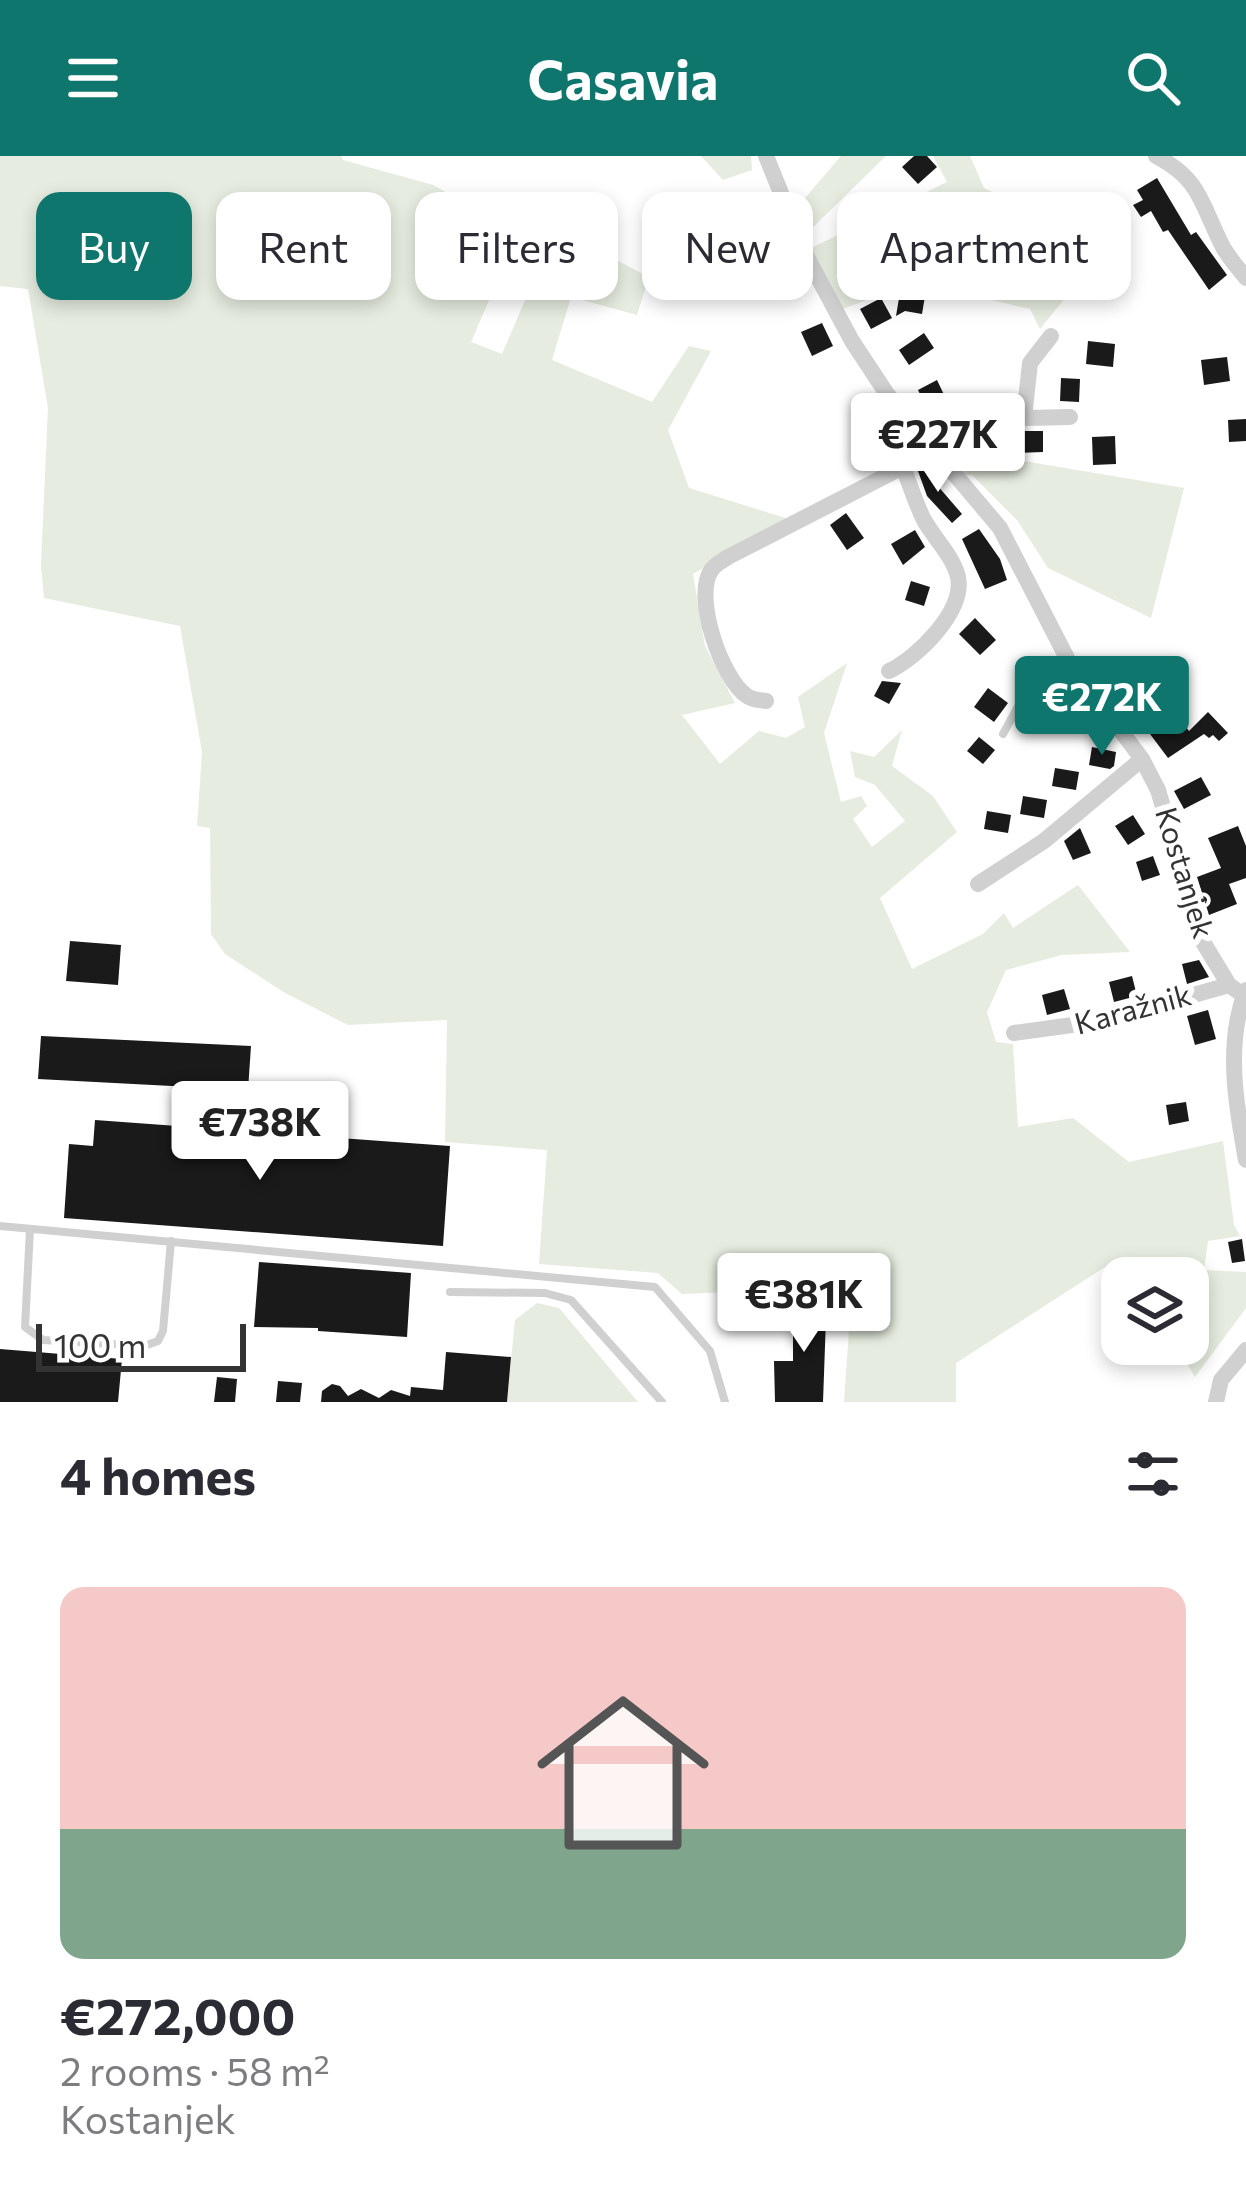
<!DOCTYPE html>
<meta charset="utf-8">
<style>
body{margin:0;font-family:Commissioner,sans-serif;background:#f2f2f3;color:#2b2b33;height:100vh;display:flex;flex-direction:column;font-size:45px;white-space:nowrap}
*{box-sizing:border-box;margin:0}
p{font-size:39px;color:#7c7c81}
.icon{flex:none;width:66px;height:66px;fill:none;stroke:currentColor;stroke-width:2;stroke-linecap:round;stroke-linejoin:round}
.map{position:relative;height:1246px;overflow:hidden}
.side{display:flex;flex-direction:column;background:#fff;flex:1}
.side>*{flex:none}
.banner{position:absolute;left:36px;top:36px;width:1176px;height:108px;display:flex;gap:24px}
.controls{position:absolute;left:1101px;top:1101px;display:grid;gap:24px}
.controls a{display:grid;place-items:center;width:108px;height:108px;border-radius:24px;background:#fff;box-shadow:0 6px 18px #0003;font-size:60px}
.scale{position:absolute;left:36px;bottom:30px;width:210px;box-sizing:border-box;padding-left:12px;border:6px solid #333;border-top:0;font-size:33px;line-height:42px;white-space:nowrap;color:#333;-webkit-text-stroke:9px #fff;paint-order:stroke}
.price{position:absolute;translate:-50% -102px;padding:0 27px;border-radius:12px;background:#fff;color:#222;font-size:39px;line-height:78px;filter:drop-shadow(0 3px 6px #0008)}
.price::after{content:'';position:absolute;left:50%;top:72px;width:36px;height:27px;margin-left:-18px;background:inherit;clip-path:polygon(0 0,100% 0,50% 100%)}
.price.selected{background:#0f766e;color:#fff}
ul{padding:0;list-style:none}
li{display:grid;align-content:center;gap:24px;height:636px;padding:0 60px}
li span{display:grid;place-items:center;height:372px;border-radius:24px;color:#555}
li>.icon{margin-inline-start:auto}
span .icon{width:216px;height:216px;fill:#fffc;stroke-width:1}
li b{font-size:51px}
h2{display:flex;justify-content:space-between;align-items:center;height:144px;padding:0 60px;font-size:51px}
.chip{padding:0 42px;border-radius:24px;background:#fff;box-shadow:0 6px 18px #0003;font-size:42px;line-height:108px}
.chip.selected{background:#0f766e;color:#fff}
header{display:flex;justify-content:space-between;align-items:center;height:156px;padding:0 60px;background:#0f766e;color:#fff;font-size:54px;font-weight:700}
.map>svg:first-child{display:block}
.green{fill:#e6ecdf}
.building{fill:#1a1a1a}
.lines{fill:none;stroke-linecap:round;stroke-linejoin:round}
.lane{stroke:#d0d0d0;stroke-width:8}
.street{stroke:#d0d0d0;stroke-width:16}
.labels{text-anchor:middle;stroke-width:12;stroke-linejoin:round;paint-order:stroke}
.street-label{font-size:30px;fill:#333;stroke:#fff}
</style>
<header><svg class="icon" aria-label="menu" viewBox="0 0 24 24"><path d="M4 6h16M4 12h16M4 18h16"/></svg>Casavia<svg class="icon" aria-label="search" viewBox="0 0 24 24"><circle cx="10" cy="10" r="6"/><path d="M15 15l6 6"/></svg></header>
<div class="map">
<svg width="1246" height="1246" viewBox="0 0 1246 1246">
<rect width="100%" height="100%" fill="#fff"/>
<!-- green -->
<path class="green" d="M0,0H341L343,4L433,29L518,77L471,186L502,198L541,107L585,88L649,121L637,159L571,141L552,204L652,246L689,190L711,195L668,274L689,332L789,363L693,418L705,490L735,547L682,559L720,608L759,575L786,582L805,571L798,541L847,507L824,577L841,646L861,640L867,650L853,663L872,691L905,665L875,629L855,621L850,595L874,601L902,574L892,610L933,640L957,676L880,742L912,813L983,778L1004,757L1013,772L1078,729L1130,796L1062,799L1006,814L987,856L996,886L1013,888L1018,971L1073,962L1129,1006L1223,985L1234,1069L1240,1080L1208,1085L1204,1114L1246,1116V1152L1195,1221L1175,1188H1188V1122H1122V1127L1105,1111L956,1207V1246H844L852,1131L682,1138L658,1117L539,1108L547,994L445,986L447,864L348,869L285,837L225,798L211,778L210,672L197,670L202,596L180,470L44,442L41,409L48,252L28,133L0,130Z
M701,0H751L752,14L723,24Z
M841,0H886L807,77L794,55Z
M933,0H970L984,32L1044,60L1051,81L1052,73L1072,66L1102,115H1087L1040,173L1030,153L953,135L895,133L843,153L811,92L947,26Z
M952,293L1184,332L1151,462L1048,412L1017,364L972,319H966L949,298Z
M537,1147L559,1152L638,1246H507L515,1164Z"/>
<!-- building -->
<path class="building" d="M914,0H927L937,11L918,28L902,11Z
M1157,22L1191,79L1196,76L1227,119L1209,134L1168,74L1163,76L1151,55L1141,61L1133,49L1143,44L1137,34Z
M900,136L925,140L922,158L905,155L896,160Z
M881,142L892,162L871,173L860,153Z
M822,167L833,190L812,200L801,176Z
M924,177L934,192L909,209L899,194Z
M1088,185L1115,188L1113,211L1086,208Z
M1227,201L1230,225L1204,229L1201,204Z
M1061,222L1080,223L1079,246L1060,245Z
M937,224L947,245L928,255L918,234Z
M1246,263V285L1229,286L1228,264Z
M1013,275H1043V296L1014,297Z
M1115,280L1116,308L1093,309L1092,281Z
M926,309L940,327L937,329L962,358L952,367L927,340L918,315Z
M846,357L864,382L847,394L830,369Z
M979,373L1000,403L1007,424L985,433L962,383Z
M915,374L925,391L903,409L891,388Z
M911,425L930,431L924,450L905,444Z
M975,462L996,484L980,499L959,478Z
M882,525L901,527L889,548L874,540Z
M1139,531L1168,575L1182,566L1189,575L1208,556L1228,577L1219,585L1213,579L1209,582L1204,578L1168,602L1123,542Z
M988,532L1008,547L994,566L974,551Z
M979,581L995,594L983,608L967,595Z
M1092,591L1116,596L1114,610L1110,613L1089,609Z
M1055,612L1079,616L1076,634L1052,630Z
M1201,621L1211,639L1184,653L1174,635Z
M1023,640L1047,644L1044,662L1020,658Z
M987,655L1011,659L1008,677L984,673Z
M1133,659L1145,678L1128,689L1115,670Z
M1238,670L1246,690V722L1229,728L1237,748L1209,759L1197,721L1221,712L1208,682Z
M1080,672L1091,697L1073,704L1064,685Z
M1153,700L1160,719L1142,725L1136,706Z
M70,785L121,789L118,829L66,825Z
M1199,804L1209,821L1187,828L1182,808Z
M1132,820L1137,840L1114,846L1109,826Z
M1064,833L1070,853L1047,859L1042,839Z
M1208,854L1216,883L1195,889L1187,860Z
M41,880L251,890L248,934L38,923Z
M1186,946L1189,965L1169,969L1166,949Z
M95,964L450,990L443,1090L64,1062L69,988L93,990Z
M1242,1083L1245,1105L1232,1107L1228,1086Z
M259,1106L411,1117L407,1181L318,1175V1172L254,1171Z
M793,1139H820V1162H826L823,1246H775L774,1205H793Z
M1122,1152V1188L1117,1189L1110,1155Z
M1143,1188H1168L1171,1202L1147,1207Z
M0,1193L122,1203L118,1246H0Z
M446,1196L511,1201L507,1246H321L322,1235L332,1228L340,1230L348,1240L361,1233L379,1242L391,1234L410,1240L411,1231L443,1234Z
M217,1221L237,1223L235,1246H214Z
M278,1225L302,1227L300,1246H276Z"/>
<g class="lines">
<!-- lane -->
<path class="lane" d="M1003,578L1022,543L1067,505
M0,1070L655,1131L710,1195L725,1246
M30,1073L25,1171L43,1184L144,1190L158,1185L163,1175L171,1085
M450,1136L545,1137L571,1144L662,1246"/>
<!-- street -->
<path class="street" d="M766,0L807,101L852,185L887,238L1000,372L1068,504L1142,603L1158,634L1203,786L1229,829
M1156,0C1202,24 1201,49 1223,91C1229,102 1238,112 1246,122
M1024,262L1030,207L1051,180
M918,274L941,264L1070,261
M889,515C917,502 965,455 958,421C953,400 934,382 924,364C916,348 910,329 903,311
M766,545C760,544 752,544 747,540C722,524 692,439 712,413C716,408 722,405 728,401L903,311L933,288
M978,728L1044,685L1142,603
M1246,834C1225,887 1236,950 1246,1004
M1014,877L1101,865L1229,829L1246,841
M1216,1246L1221,1224L1246,1194"/>
</g>
<g class="labels">
<!-- street labels -->
<g class="street-label">
<text transform="translate(1184 717) rotate(73)" y="10">Kostanjek</text>
<text transform="translate(1133 854) rotate(-15)" y="10">Karažnik</text>
</g>
</g>
</svg>
<div class="controls">
<a><svg class="icon" aria-label="layers" viewBox="0 0 24 24"><path d="M12 4l9 5-9 5-9-5zM3 14l9 5 9-5"/></svg></a>
</div>
<div class="scale">100 m</div>
<b class="price" style="left:938px;top:339px">€227K</b>
<b class="price selected" style="left:1102px;top:602px">€272K</b>
<b class="price" style="left:260px;top:1027px">€738K</b>
<b class="price" style="left:804px;top:1199px">€381K</b>
<div class="banner">
<a class="chip selected">Buy</a>
<a class="chip">Rent</a>
<a class="chip">Filters</a>
<a class="chip">New</a>
<a class="chip">Apartment</a>
</div>
</div>
<section class="side">
<h2>4 homes<svg class="icon" aria-label="filters" viewBox="0 0 24 24"><path d="M4 7h16M4 17h16"/><circle cx="9" cy="7" r="2"/><circle cx="15" cy="17" r="2"/></svg></h2>
<ul>
<li><span style="background:linear-gradient(#f6c9c9 65%,#7fa58c 0)"><svg class="icon" aria-label="home" viewBox="0 0 24 24"><path d="M3 11l9-7 9 7M6 9v11h12V9"/></svg></span><div><b>€272,000</b><p>2 rooms · 58 m²</p><p>Kostanjek</p></div></li>
</ul>
</section>
